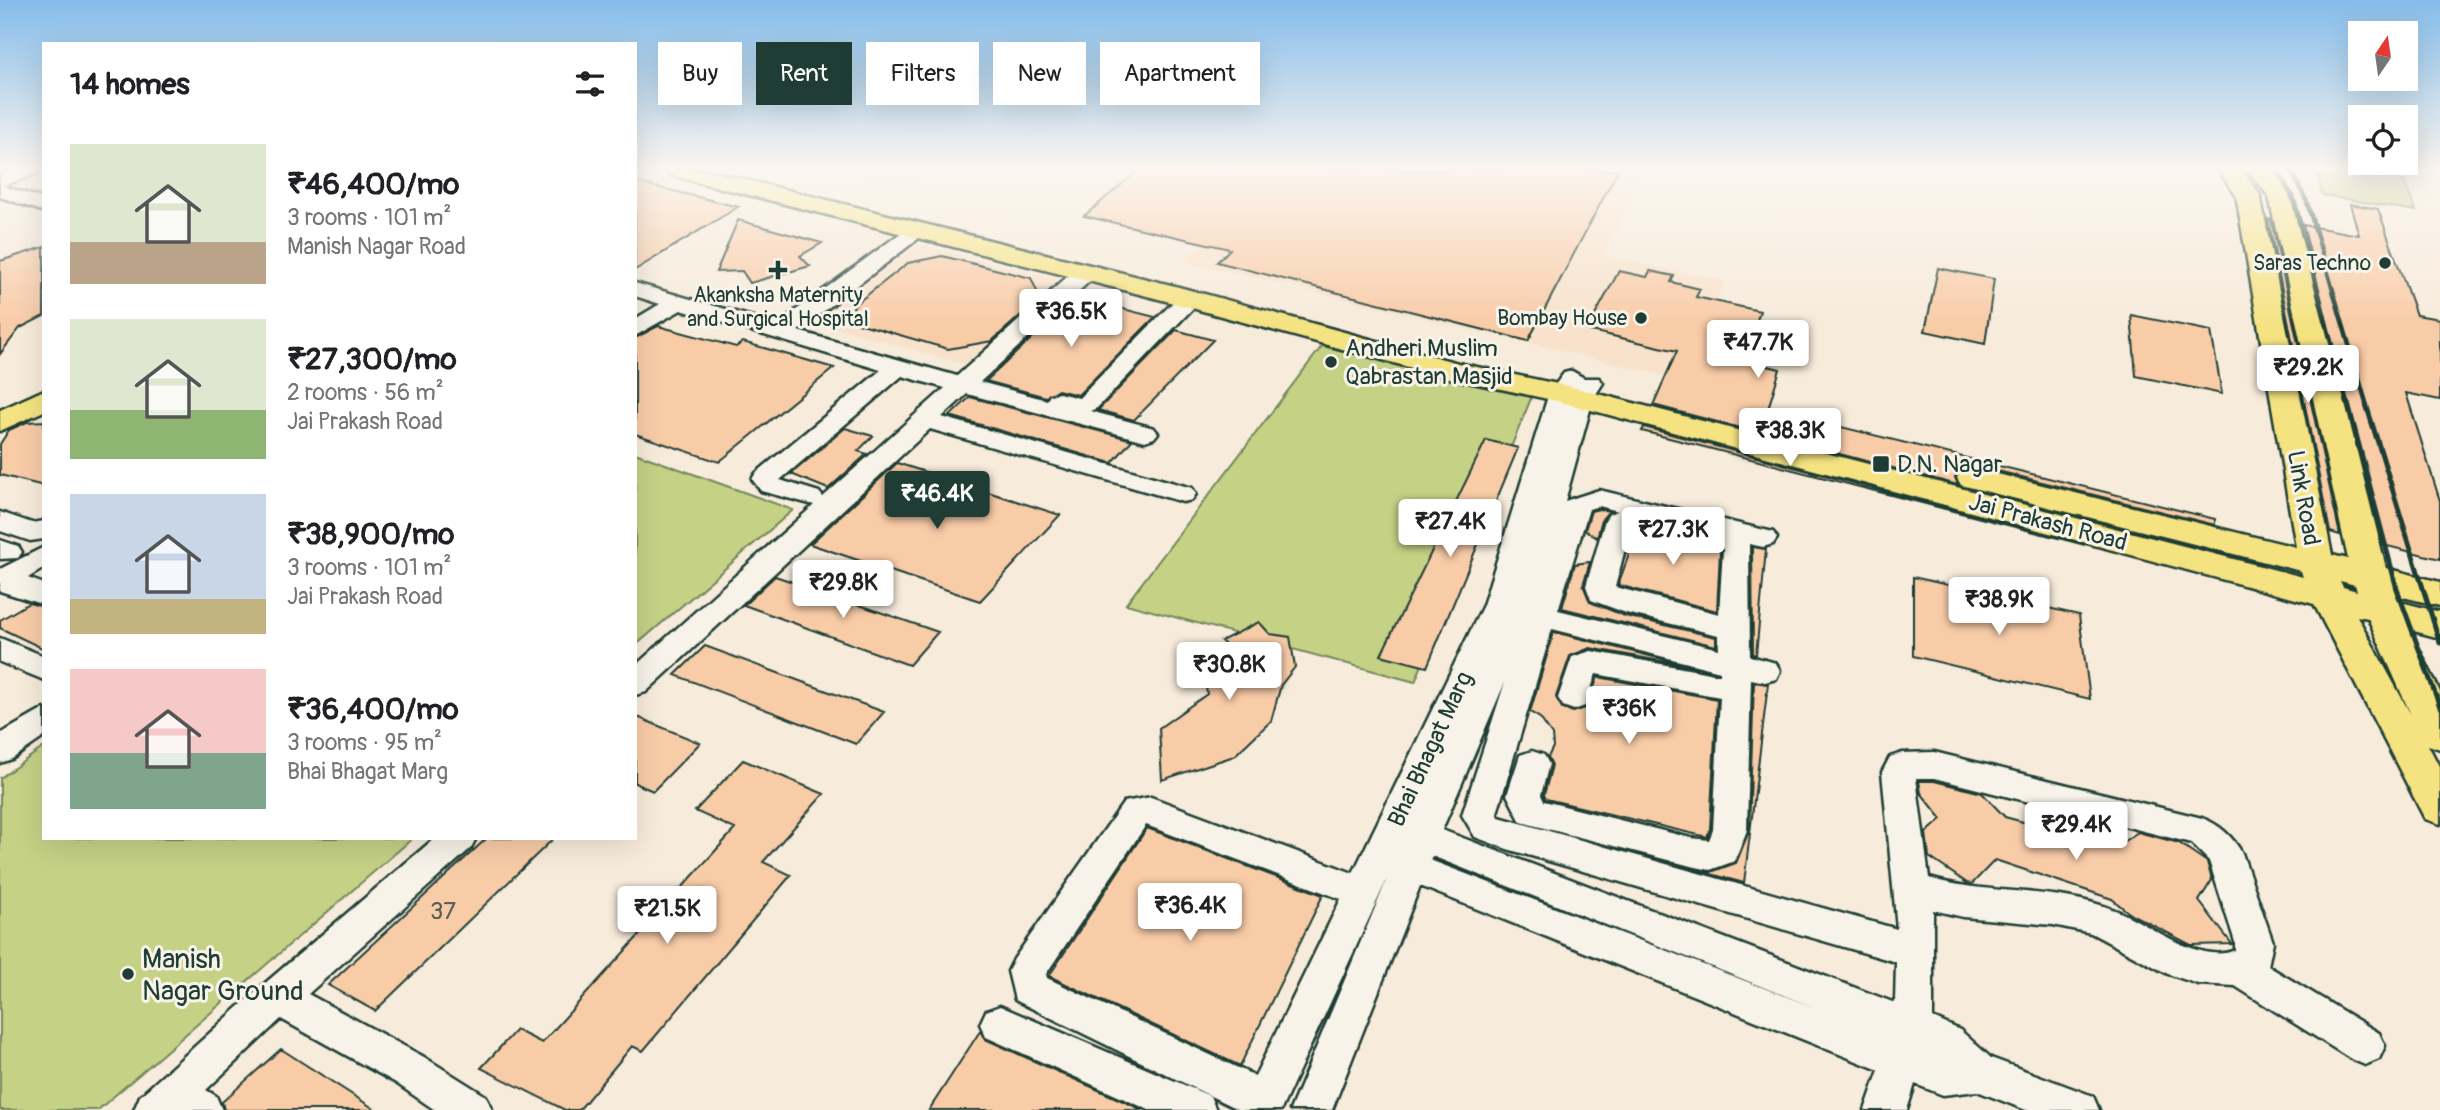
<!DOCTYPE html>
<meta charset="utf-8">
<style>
body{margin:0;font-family:Pangolin,sans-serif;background:#f2f2f2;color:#202124;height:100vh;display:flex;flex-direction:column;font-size:26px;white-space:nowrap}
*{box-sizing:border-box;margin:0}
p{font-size:23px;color:#757577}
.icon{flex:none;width:38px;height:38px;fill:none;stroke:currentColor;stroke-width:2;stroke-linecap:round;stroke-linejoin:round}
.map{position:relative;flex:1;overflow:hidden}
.drawer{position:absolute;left:42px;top:42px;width:595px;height:798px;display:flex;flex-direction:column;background:#fff;border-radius:0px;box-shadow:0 7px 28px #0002}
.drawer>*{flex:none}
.banner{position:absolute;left:658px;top:42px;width:665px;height:63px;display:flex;gap:14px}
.needle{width:46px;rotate:13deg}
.tools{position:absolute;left:2348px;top:21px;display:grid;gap:14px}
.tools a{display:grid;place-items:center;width:70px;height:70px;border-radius:0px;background:#fff;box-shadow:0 7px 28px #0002;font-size:35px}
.price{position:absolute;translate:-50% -60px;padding:0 16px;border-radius:7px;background:#fff;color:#222;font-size:23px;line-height:46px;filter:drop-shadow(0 2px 4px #0008)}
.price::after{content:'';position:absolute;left:50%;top:42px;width:21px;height:16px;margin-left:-10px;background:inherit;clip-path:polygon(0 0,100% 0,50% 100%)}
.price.on{background:#1f3d34;color:#fff}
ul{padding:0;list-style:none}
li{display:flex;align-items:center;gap:21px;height:175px;padding:0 28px}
li span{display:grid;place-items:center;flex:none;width:196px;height:140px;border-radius:0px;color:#555}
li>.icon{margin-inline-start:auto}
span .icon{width:84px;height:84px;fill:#fffc;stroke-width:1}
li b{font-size:30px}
h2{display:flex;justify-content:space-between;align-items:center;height:84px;padding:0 28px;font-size:30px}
.tag{padding:0 24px;border-radius:0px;background:#fff;box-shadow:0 7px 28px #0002;font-size:24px;line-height:63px}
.tag.on{background:#1f3d34;color:#fff}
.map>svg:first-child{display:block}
.built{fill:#f8e2cc}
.green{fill:#c5d185;stroke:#72875c;stroke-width:2}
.building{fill:#f9cca8;stroke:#1f3d34;stroke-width:2}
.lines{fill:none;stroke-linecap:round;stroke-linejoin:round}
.minor-casing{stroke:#1f3d34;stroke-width:5}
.major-casing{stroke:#1f3d34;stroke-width:5}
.minor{fill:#f7f3e8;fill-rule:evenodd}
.major{fill:#f5e382;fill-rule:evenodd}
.rail-far1{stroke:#1f3d34;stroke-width:4.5}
.rail{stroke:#1f3d34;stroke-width:5}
.poi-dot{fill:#1f3d34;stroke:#f7f3e8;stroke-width:2.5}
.labels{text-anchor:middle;stroke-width:6;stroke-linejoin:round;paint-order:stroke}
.far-poi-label{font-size:21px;fill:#1f3d34;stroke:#f7f3e8;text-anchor:end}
.poi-label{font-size:24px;fill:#1f3d34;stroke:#f7f3e8;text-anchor:start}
.street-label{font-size:24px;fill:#1f3d34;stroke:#f7f3e8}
.near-number-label{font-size:24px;fill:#566151}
.near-poi-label{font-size:28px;fill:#1f3d34;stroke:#f7f3e8;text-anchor:start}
</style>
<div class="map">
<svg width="2440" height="1110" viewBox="0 0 2440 1110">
<rect width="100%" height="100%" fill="#f7ebdb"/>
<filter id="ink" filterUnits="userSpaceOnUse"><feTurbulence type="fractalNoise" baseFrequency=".0143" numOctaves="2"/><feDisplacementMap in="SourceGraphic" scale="14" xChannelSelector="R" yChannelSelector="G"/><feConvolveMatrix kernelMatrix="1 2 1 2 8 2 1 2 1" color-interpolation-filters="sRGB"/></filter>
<g filter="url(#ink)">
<!-- built -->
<path class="built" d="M825,170H933L904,190Z
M1278,170H1646L1603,256L1725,281L1680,379L1184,261Z
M919,244L1063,281L966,365L813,321Z"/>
<!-- green -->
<path class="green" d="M2317,170H2399L2416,211L2322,195Z
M1322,346L1532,396L1415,682L1126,604Z
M635,453L793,510L635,646Z
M44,747V838H413L98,1110H0V778Z"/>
<!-- building -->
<path class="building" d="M1139,170H1618L1528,341L1217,262L1230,249L1084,216Z
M635,182L686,194L738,207L635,270Z
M2350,204L2378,209L2416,315L2440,319V400L2406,393L2440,501V559L2383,545L2303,225L2359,235Z
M2268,219L2271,220L2340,535L2330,532Z
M738,220L822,243L800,256L810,266L750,283L742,271L716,272Z
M44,247V316L20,328L0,354V261Z
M942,256L1031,278L1040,298L992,341L948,349L858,323L853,306L908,263Z
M1938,268L1994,279L1985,344L1925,331Z
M1619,271L1647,277L1650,271L1674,276L1671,282L1700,289L1696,297L1760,311L1744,360L1780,369L1768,409L2215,519V525L1974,465L1959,470L1955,477L1958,485L1653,405L1677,351L1587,330Z
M1076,297L1155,317L1078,395L1058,390L1046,397L986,381Z
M2131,315L2211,331L2222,394L2136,376Z
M658,326L736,347L743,342L834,368L719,462L635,434V338Z
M1176,330L1213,340L1134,420L1098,410Z
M970,397L1129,439L1132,440L1112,463L950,416Z
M44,421V486L0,475V444L9,430L27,422Z
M1644,427L2085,545L1642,431Z
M845,428L873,436L858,451L867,454L828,489L791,474Z
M1486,440L1518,448L1427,667L1381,655Z
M897,463L1060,515L980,601L810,544Z
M1599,509L1609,511L1602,519L1597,538L1585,530L1591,511Z
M1663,525L1697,533L1700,541L1720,551L1717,611L1618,585L1628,557L1633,529L1651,532Z
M1752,547L1766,549L1756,655L1753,654Z
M1590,562L1583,585L1590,602L1625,616L1716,637V646L1562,608L1575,564Z
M775,576L781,578L938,632L909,665L744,605Z
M1913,577L2079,615L2090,699L1913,656Z
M29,603L44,607V649L0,628V620Z
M1259,622L1270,634L1290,637L1295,667L1281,685L1271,721L1234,756L1162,780L1159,728L1207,694L1202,658L1234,654L1221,641Z
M1554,632L1698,668L1590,648L1570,656L1556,697L1562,708L1573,712L1586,708L1598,677L1717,699L1710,829L1707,837L1546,799L1544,795L1552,765L1548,757L1553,747L1552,735L1540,718L1530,712Z
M705,646L884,712L856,744L675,675Z
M1754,682L1768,684L1744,883L1696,870L1711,872L1736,863L1749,831Z
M635,716L700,743L653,791L635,783Z
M743,760L824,794L763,862L791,875L643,1051L632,1046L579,1110H565L481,1068L516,1030L542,1043L735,829L695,811Z
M1919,781H1934L1982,793L2005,817L2115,847L2138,832L2179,843L2207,862L2212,880L2199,901L2232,944L2191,945L2129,913L2112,899L1995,860L1972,884L1967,883L1929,857L1926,833L1942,819L1921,793Z
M1147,828L1323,895L1240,1066L1049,976Z
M487,838H554L375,1011L328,985Z
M980,1031L985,1039L1143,1110H929Z
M281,1049L376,1110H224L222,1102Z"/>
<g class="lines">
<!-- minor casing -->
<g class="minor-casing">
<path id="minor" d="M13,170H39L37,174L3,186L44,199V212L0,197V175Z
M916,225L923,227L926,231L923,235L798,331L957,376L1077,268H1093L1096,273L1093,278L980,382L1047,400L1050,395L1059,393L1079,398L1181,294H1197L1200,299L1197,304L1097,408L1090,411L1154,428L1158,433L1154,438L1145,441L967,394L942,417L1192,488L1196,494L1192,500L1183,502L930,429L646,692L635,695V666L814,505L761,491L752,479L756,473L881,370L681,310L635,336V319L660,304L635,296V283L777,324L909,227ZM902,376L945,388L823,497L819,492L780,480Z
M1572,371L1584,378H1599L1603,383L1593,399L1565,501L1599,490L1773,532L1777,538L1773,544L1763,547L1749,544L1750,656L1776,663L1780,671L1776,679L1765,682L1751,679L1747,830L1735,861L1710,870L1691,866L1521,822L1507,795L1520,755L1532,751L1544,755L1549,764L1541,795L1544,801L1691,838L1709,840L1713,830L1720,697L1596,674L1585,706L1574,710L1563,706L1558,698L1572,657L1591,651L1720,675V671L1552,629L1497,813L1499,817L1897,929L1882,772L1890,757L1902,753L1934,752L2202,818C2219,824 2233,837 2242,853L2273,942L2268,966L2379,1033L2385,1046L2379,1059L2365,1065L2351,1059L2235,986L2198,984L2168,974L2091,933L2053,925L1963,917L1933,910V1018L1960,1030L1991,1058L2093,1096L2099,1110H2026L1977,1091L1943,1095L1915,1084L1907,1110H1865L1879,1070L1420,886L1332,1110H1290L1388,877L1281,1110H1239L1015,1000L1008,971L1014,959L1124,802L1151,797L1353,873L1483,605L1549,393L1564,373ZM1599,506L1618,511L1609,514L1605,520L1586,586L1591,600L1626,613L1718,635L1719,649L1558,610L1589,509ZM1663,522L1699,531L1701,539L1723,549L1719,614L1615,587L1631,526L1651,529ZM1505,682L1462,815L1475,837L1507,849L1896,962L1895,1003L1442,830ZM1916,778H1934L2191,843L2209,861L2235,942V950C2200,966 2147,922 2115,910C2055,886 1990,896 1929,878ZM1146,825L1341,899L1255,1076L1047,978L1046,974ZM1432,856L1816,1008L1430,860Z
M0,512L32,523L44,521V539L30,541L0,531Z
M0,540L18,546L22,552L18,558L0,559Z
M44,547V568L28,578L44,584V605L0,591V569Z
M0,638L44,656V680L0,662Z
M44,709V737L12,759L0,763V734Z
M435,838H476L471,848L308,994L424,1057L486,1096L492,1110H435L396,1083L281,1019L206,1090L216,1096L222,1110H134L140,1096L263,985Z
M1000,1006L1210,1096L1216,1110H1149L986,1037L980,1024L986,1011Z"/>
</g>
<!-- major casing -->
<g class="major-casing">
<path id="major" d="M666,170H706L1175,286L1458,363L1572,387L2303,577L2301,571L1961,485L1957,478L1961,471L1973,468L2296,547L2236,195L2218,170H2242L2260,195L2332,555L2348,559L2269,197L2248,170H2272L2293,196L2386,568L2440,582V606L2395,595L2397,601L2440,612V638L2410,630L2440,692V749L2428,745L2440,768V824L2425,819L2314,604L1557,401L1445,377L1155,298L670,175ZM2340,581L2355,585L2357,591L2343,587ZM2357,616L2368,618L2411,715Z
M44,390V411L0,431V410Z"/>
</g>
<!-- minor -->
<use href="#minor" class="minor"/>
<!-- major -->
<use href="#major" class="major"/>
<!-- rail-far1 -->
<path class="rail-far1" d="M2278,170L2293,199L2348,406
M2291,170L2307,202L2367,406"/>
<!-- rail -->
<path class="rail" d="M2348,404L2397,589L2440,707
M2366,404L2440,643"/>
</g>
</g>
<!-- sky -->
<linearGradient id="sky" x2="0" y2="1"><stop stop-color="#84bcea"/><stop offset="0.52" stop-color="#fbf6ef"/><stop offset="1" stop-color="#fbf6ef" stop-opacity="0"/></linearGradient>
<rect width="2440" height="325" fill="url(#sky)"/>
<!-- markers -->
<g class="poi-dot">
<circle cx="2385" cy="263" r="7"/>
<path d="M774.5 259.5h7v7h7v7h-7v7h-7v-7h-7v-7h7z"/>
<circle cx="1641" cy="318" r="7"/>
<circle cx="1331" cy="362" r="7"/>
<rect x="1872" y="455" width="18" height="18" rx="3.5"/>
<circle cx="128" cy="974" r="7"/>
</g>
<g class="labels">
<!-- far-poi labels -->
<g class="far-poi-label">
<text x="2371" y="270">Saras Techno</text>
<text x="778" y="302" text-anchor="middle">Akanksha Maternity<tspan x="778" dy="24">and Surgical Hospital</tspan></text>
<text x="1627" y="325">Bombay House</text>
</g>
<!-- poi labels -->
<g class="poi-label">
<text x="1345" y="356">Andheri Muslim<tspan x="1345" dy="28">Qabrastan Masjid</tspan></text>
<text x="1897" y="472">D.N. Nagar</text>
</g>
<!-- street labels -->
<g class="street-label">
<text transform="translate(2304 498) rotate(80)" y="8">Link Road</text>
<text transform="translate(2048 522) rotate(15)" y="8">Jai Prakash Road</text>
<text transform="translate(1430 749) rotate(-65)" y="8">Bhai Bhagat Marg</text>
</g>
<!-- near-number labels -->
<g class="near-number-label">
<text x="443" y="919">37</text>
</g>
<!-- near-poi labels -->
<g class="near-poi-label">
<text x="142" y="968">Manish<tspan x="142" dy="32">Nagar Ground</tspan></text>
</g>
</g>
</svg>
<div class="tools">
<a><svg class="needle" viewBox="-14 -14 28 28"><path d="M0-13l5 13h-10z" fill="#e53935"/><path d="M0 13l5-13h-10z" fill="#757577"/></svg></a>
<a><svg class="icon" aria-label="locate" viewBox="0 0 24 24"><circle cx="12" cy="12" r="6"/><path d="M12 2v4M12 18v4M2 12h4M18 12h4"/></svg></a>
</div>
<b class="price" style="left:1071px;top:349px">₹36.5K</b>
<b class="price" style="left:1758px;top:380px">₹47.7K</b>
<b class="price" style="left:2308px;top:405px">₹29.2K</b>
<b class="price" style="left:1790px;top:468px">₹38.3K</b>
<b class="price on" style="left:937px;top:531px">₹46.4K</b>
<b class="price" style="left:1450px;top:559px">₹27.4K</b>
<b class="price" style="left:1673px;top:567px">₹27.3K</b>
<b class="price" style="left:843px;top:620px">₹29.8K</b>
<b class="price" style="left:1999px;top:637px">₹38.9K</b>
<b class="price" style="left:1229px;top:702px">₹30.8K</b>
<b class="price" style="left:1629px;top:746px">₹36K</b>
<b class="price" style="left:2076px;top:862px">₹29.4K</b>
<b class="price" style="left:1190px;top:943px">₹36.4K</b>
<b class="price" style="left:667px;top:946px">₹21.5K</b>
<div class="banner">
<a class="tag">Buy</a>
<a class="tag on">Rent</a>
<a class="tag">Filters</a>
<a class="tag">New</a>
<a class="tag">Apartment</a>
</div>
<section class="drawer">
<h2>14 homes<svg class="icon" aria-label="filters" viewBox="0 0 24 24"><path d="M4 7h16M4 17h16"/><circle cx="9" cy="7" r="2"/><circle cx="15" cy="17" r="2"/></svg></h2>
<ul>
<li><span style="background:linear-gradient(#dfe7d0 70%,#b9a48a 0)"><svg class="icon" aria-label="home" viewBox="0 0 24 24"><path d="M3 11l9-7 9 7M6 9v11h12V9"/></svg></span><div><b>₹46,400/mo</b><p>3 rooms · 101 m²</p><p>Manish Nagar Road</p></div></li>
<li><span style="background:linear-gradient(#dfe7d0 65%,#8fb573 0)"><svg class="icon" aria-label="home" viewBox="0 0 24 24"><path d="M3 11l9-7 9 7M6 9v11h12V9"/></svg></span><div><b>₹27,300/mo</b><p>2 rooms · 56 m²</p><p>Jai Prakash Road</p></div></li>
<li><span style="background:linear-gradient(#c9d6e8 75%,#c2b280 0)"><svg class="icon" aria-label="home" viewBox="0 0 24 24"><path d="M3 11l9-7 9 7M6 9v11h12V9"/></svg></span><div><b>₹38,900/mo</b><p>3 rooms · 101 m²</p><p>Jai Prakash Road</p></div></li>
<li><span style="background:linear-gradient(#f6c9c9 60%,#7fa58c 0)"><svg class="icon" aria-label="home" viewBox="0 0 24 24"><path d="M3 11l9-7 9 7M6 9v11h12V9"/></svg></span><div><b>₹36,400/mo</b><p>3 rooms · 95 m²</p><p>Bhai Bhagat Marg</p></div></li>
</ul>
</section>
</div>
